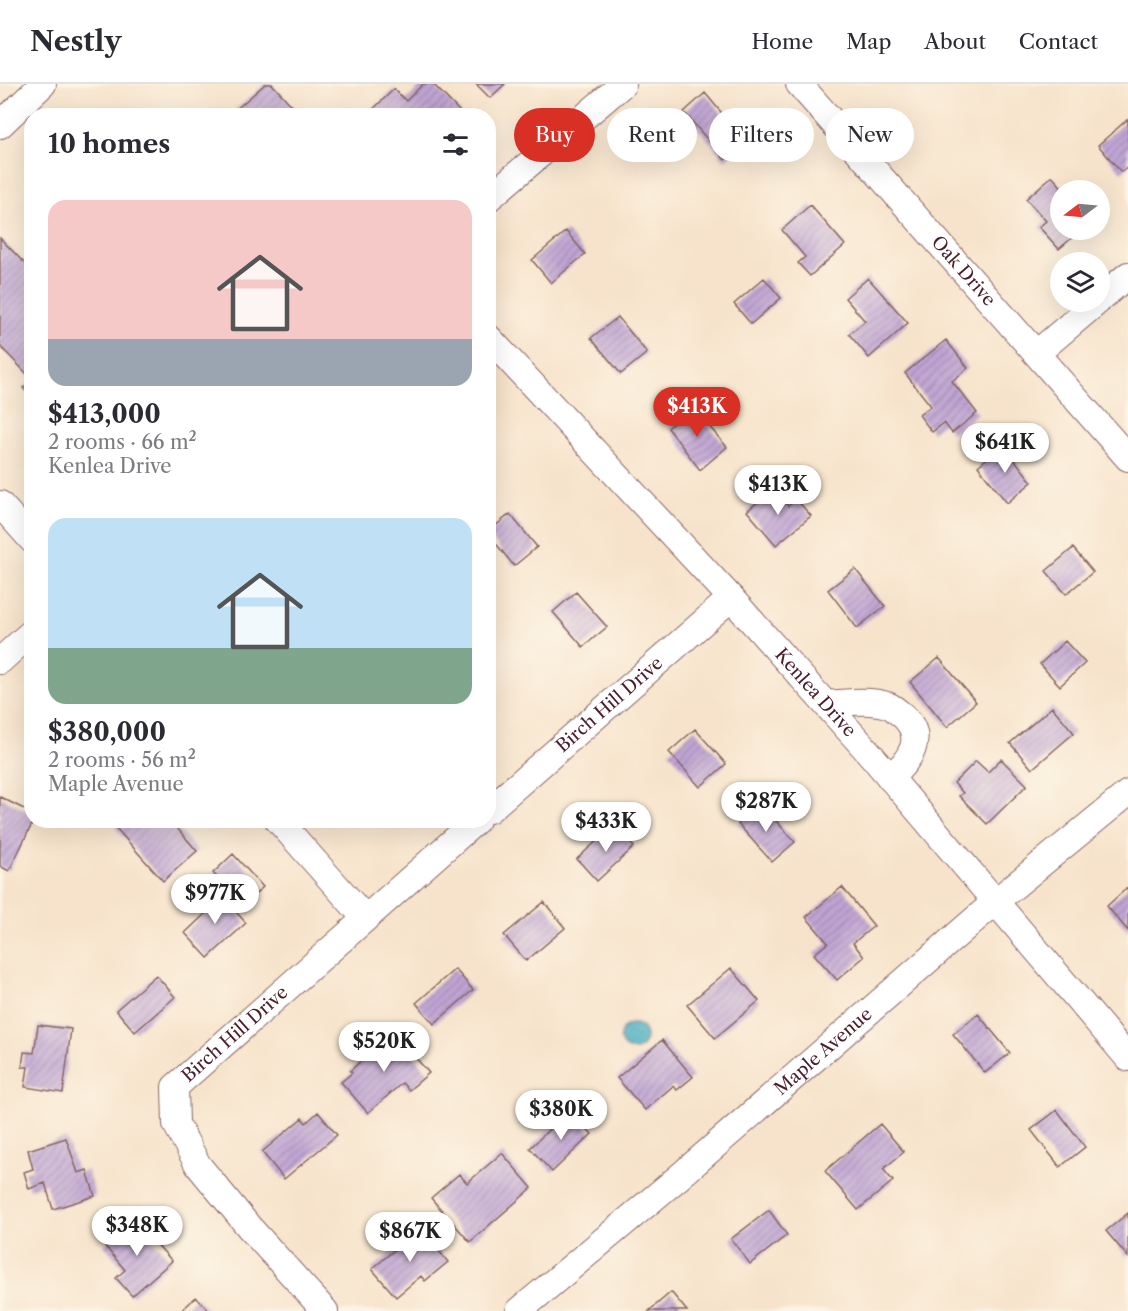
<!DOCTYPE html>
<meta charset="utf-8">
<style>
body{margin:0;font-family:"Libre Caslon Text",serif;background:#f7f7f7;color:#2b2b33;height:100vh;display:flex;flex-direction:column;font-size:22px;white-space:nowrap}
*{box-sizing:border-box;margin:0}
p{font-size:20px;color:#7c7c81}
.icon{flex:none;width:33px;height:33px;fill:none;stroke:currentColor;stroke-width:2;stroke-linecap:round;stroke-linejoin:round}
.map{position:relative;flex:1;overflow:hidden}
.side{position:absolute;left:24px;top:24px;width:472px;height:720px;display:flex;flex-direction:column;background:#fff;border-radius:24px;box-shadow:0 6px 24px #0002}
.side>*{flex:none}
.banner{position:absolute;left:514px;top:24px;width:524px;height:54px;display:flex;gap:12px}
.needle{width:39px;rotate:254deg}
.buttons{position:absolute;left:1050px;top:96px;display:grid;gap:12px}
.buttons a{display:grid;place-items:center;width:60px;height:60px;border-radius:50%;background:#fff;box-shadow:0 6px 24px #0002;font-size:30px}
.price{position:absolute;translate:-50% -51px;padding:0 14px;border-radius:21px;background:#fff;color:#222;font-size:20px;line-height:39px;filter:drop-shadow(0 2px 3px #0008)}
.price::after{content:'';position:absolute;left:50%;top:36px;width:18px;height:14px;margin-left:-9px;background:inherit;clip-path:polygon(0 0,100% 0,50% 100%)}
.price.current{background:#d93025;color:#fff}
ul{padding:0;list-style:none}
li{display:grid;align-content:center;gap:12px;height:318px;padding:0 24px}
li span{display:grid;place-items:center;height:186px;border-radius:18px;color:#555}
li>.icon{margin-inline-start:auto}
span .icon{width:108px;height:108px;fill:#fffc;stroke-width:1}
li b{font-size:26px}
h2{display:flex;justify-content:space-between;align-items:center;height:72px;padding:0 24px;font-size:26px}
.chip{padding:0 21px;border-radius:27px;background:#fff;box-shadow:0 6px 24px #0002;font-size:21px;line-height:54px}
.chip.current{background:#d93025;color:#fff}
header{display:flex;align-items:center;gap:36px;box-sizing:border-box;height:84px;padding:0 30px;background:#fff;border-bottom:2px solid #e1e1e2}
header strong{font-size:28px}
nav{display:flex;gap:33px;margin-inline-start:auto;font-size:21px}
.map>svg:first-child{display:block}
.water{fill:url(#water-ripples);stroke:#466676;stroke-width:1.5}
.building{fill:url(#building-hatch)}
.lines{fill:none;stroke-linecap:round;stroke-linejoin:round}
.minor-casing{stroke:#876463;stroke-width:28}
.minor{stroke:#fff;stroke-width:26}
.labels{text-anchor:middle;stroke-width:6;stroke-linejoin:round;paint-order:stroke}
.street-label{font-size:18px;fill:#4a1f2b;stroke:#fcf5e5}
</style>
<header>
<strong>Nestly</strong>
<nav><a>Home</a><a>Map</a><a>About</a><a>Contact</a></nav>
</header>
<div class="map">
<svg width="1128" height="1227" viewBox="0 0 1128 1227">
<defs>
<pattern id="water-ripples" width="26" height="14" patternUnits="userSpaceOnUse" patternTransform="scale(1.5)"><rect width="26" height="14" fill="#42acc1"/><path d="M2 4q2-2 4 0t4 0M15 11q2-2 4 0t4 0" fill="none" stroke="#398b9d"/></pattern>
<pattern id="building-hatch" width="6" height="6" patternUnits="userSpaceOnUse" patternTransform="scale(1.5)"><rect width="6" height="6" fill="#c0a5d4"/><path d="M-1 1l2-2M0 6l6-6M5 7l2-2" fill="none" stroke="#9e86ac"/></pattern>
</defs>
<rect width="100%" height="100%" fill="#fcf5e5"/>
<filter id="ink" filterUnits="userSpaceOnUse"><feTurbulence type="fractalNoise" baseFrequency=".0167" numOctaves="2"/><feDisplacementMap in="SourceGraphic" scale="12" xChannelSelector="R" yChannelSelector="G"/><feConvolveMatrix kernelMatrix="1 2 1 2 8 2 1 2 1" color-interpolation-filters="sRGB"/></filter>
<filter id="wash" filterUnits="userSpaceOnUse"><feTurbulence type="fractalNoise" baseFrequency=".008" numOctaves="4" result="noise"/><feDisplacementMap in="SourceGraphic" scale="24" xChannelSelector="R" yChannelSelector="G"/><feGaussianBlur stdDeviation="1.35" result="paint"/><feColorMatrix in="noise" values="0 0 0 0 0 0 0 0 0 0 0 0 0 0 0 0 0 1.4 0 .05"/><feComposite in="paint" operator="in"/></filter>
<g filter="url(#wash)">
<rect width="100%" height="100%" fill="#f7e3cb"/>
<!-- water -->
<path class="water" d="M620 953a13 13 0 1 1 26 0a13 13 0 1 1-26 0Z"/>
<g id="blocks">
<!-- building -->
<path class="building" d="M265,0H272L294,24L285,32H236L233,28Z
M423,0H433L462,30L366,32L394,5L406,17Z
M476,0H505L490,14Z
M705,9L746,58L725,76L684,28Z
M1128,35V83L1121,88L1098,61Z
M1052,92L1064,106H1060V146H1081L1059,165L1039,143L1046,137L1026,115Z
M810,121L845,161L810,192L798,179L805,173L782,146Z
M566,147L585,170L551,199L532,176Z
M0,154L32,187V295L0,262Z
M764,194L781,214L751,240L734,220Z
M868,194L908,239L869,274L849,250L865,237L845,214Z
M618,233L647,269L621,290L591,254Z
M946,256L968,284L952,297L977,329L952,349L944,339L932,348L919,331L931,322L905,289Z
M32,296V313L23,304Z
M692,323L727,363L700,386L668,344Z
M1003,361L1032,398L1007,419L978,382Z
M773,405L788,422L796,415L811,432L776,461L747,427Z
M510,430L537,463L514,482L489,451V447Z
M1073,464L1093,488L1066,510L1046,487Z
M855,485L885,522L857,544L828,506Z
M576,508L607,543L583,563L553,528Z
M1065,557L1085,579L1060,602L1040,580Z
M939,574L976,618L947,643L910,598Z
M1052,623L1074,649L1032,685L1010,659Z
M695,645L726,680L700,703L669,668Z
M1001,675L1027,701L987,740L959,712L963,709L954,699L976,677L988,688Z
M0,713L32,729V736H34L9,787L0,782Z
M761,720L795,758L772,778L738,740Z
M123,736H170L197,767L163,797L115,743Z
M614,741L634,763L597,797L577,775Z
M233,770L263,803L244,821L213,789Z
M842,803L874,842L853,859L864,873L837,896L814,870L828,859L806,833Z
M1128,803V847L1107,822Z
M217,807L246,839L208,874L185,849L206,829L200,823Z
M544,818L565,844L526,877L504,851Z
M731,884L759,917L715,954L687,921Z
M455,885L473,906L434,940L416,919Z
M156,891L175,913L135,948L116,926Z
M978,930L1010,969L985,989L953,950Z
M38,941L71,945L63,1009L25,1003L28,983H22L24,968L34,969Z
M392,947L429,989L409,1006L402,999L368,1029L341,998L352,989L350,987Z
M662,956L693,993L677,1006L673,1002L645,1026L617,994Z
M569,1026L592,1050L552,1088L530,1064Z
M1057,1026L1085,1063L1060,1083L1031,1046Z
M318,1028L337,1051L284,1095L262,1068L302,1034L306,1039Z
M880,1040L904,1068L883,1085L893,1097L858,1126L825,1087Z
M66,1054L78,1089L87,1086L95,1112L53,1125L45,1099L29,1105L24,1088L33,1085L28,1066Z
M502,1069L532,1104L470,1158L431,1114L459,1090L467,1099Z
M769,1126L787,1151L750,1180L731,1155Z
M1128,1129V1173L1106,1147Z
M134,1135L172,1177L132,1212L116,1194L125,1186L104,1161Z
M420,1144L448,1178L425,1197L421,1192L396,1213L372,1185Z
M671,1208L687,1227H649Z
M196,1213L209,1227H181Z"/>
</g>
</g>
<g filter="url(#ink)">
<use href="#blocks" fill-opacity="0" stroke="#876463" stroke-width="1.5"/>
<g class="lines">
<!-- minor casing -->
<g class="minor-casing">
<g id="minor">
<path id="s1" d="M799,0L1128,374"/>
<path d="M0,41L43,0"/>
<path d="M489,114L623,0"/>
<path d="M1100,215L1128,191"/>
<path id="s2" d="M489,254L731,514L871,671L1128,974"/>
<path d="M1037,269L1097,218"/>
<path d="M0,420L32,456"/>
<path d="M0,577L32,548"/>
<path d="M826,620C845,619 868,615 887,621C892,622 898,628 902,631C927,653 910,676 890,694"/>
<path id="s3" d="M489,726L731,514"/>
<path d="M278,736L365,834"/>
<path id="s4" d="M325,1227L249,1143L198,1081L176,1040L175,1003L477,736"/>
<path id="s5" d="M519,1227L679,1093L996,817L1128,709"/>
</g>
</g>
<!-- minor -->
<use href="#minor" class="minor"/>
</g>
</g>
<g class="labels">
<!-- street labels -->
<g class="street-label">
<text dy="6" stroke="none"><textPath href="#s1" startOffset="249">Oak Drive</textPath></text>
<text dy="6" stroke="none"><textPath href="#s2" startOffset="482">Kenlea Drive</textPath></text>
<text dy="6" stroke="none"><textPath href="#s3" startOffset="160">Birch Hill Drive</textPath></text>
<text dy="6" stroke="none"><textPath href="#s4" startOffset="357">Birch Hill Drive</textPath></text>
<text dy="6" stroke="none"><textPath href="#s5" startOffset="400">Maple Avenue</textPath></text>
</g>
</g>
</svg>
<div class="buttons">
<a><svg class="needle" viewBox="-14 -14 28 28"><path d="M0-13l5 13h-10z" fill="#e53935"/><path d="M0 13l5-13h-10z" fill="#7c7c81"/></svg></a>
<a><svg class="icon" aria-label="layers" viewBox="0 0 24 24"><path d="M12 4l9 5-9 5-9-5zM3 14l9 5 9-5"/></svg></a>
</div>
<b class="price current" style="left:697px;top:354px">$413K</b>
<b class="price" style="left:1005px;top:390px">$641K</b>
<b class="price" style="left:778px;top:432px">$413K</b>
<b class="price" style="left:766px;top:749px">$287K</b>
<b class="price" style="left:606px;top:769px">$433K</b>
<b class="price" style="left:215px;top:841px">$977K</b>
<b class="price" style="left:384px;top:989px">$520K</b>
<b class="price" style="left:561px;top:1057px">$380K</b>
<b class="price" style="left:137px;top:1173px">$348K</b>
<b class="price" style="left:410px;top:1179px">$867K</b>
<div class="banner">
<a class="chip current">Buy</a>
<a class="chip">Rent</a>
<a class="chip">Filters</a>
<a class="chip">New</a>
</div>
<section class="side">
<h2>10 homes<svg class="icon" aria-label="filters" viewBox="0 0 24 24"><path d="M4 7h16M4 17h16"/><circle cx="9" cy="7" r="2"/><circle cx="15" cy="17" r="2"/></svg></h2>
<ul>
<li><span style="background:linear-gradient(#f6c9c9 75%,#9aa5b1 0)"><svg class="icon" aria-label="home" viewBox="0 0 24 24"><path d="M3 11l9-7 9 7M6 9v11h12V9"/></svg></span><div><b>$413,000</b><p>2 rooms · 66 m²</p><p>Kenlea Drive</p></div></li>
<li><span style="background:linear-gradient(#bfe0f5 70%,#7fa58c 0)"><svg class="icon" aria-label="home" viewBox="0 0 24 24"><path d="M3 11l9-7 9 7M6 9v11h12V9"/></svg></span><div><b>$380,000</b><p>2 rooms · 56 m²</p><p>Maple Avenue</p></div></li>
</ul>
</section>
</div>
